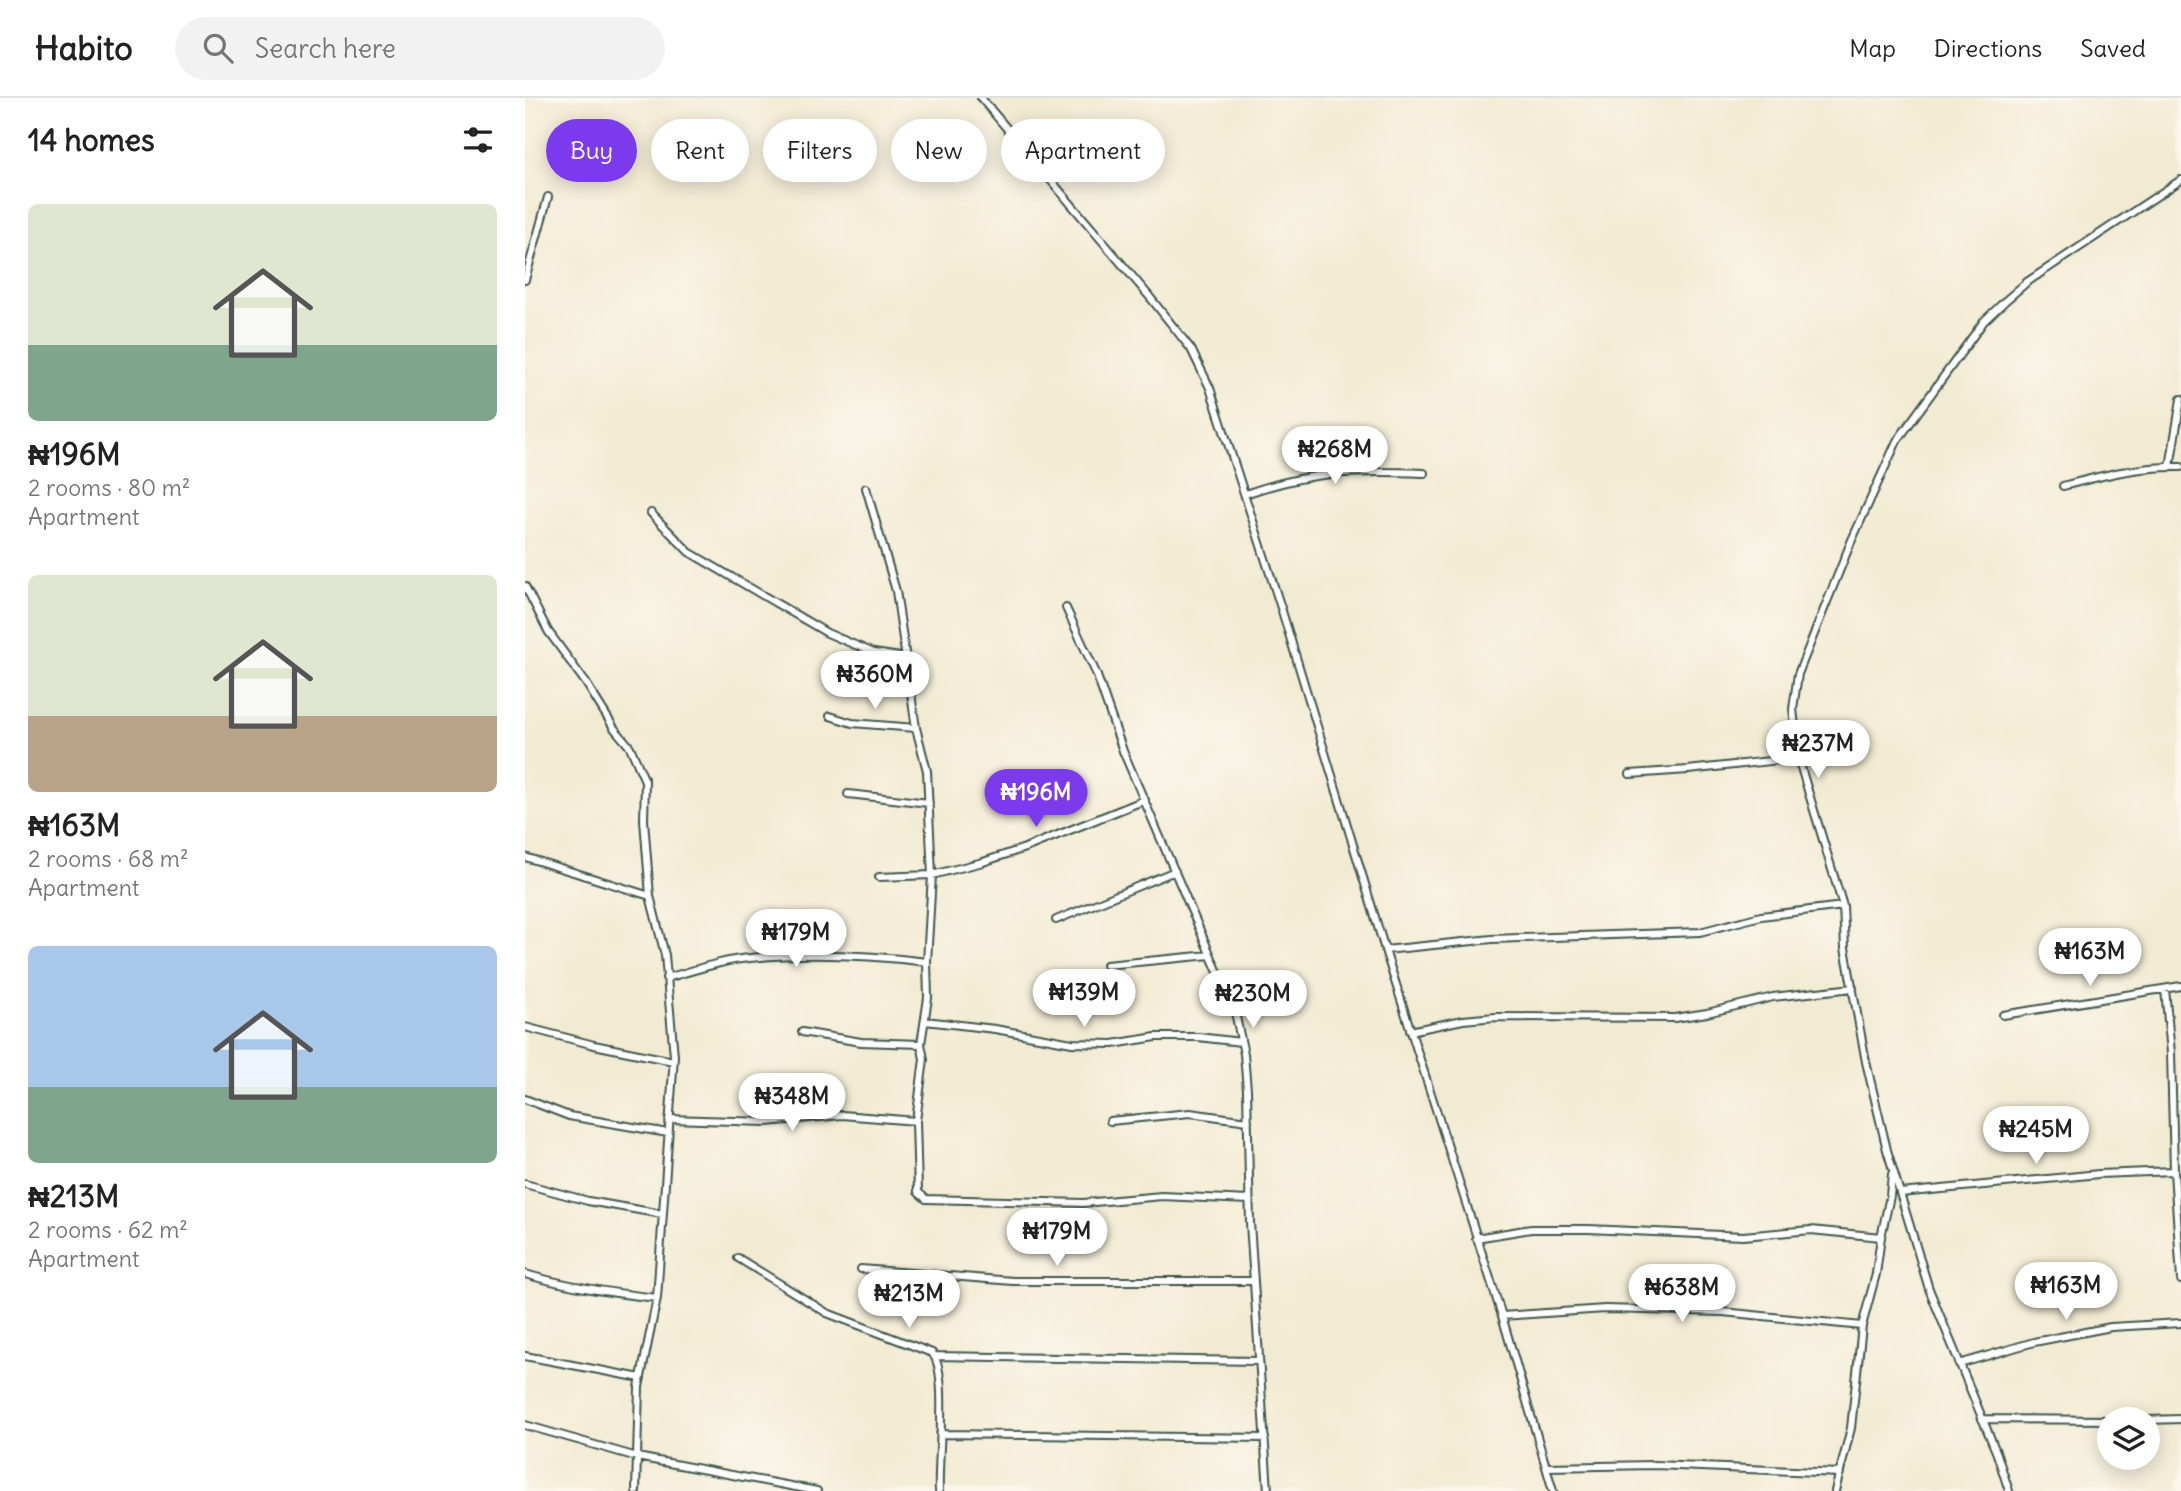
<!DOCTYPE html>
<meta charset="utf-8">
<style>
body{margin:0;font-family:Delius,sans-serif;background:#f2f2f2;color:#222;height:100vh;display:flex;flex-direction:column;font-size:26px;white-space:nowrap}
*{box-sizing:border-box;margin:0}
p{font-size:23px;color:#767676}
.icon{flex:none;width:38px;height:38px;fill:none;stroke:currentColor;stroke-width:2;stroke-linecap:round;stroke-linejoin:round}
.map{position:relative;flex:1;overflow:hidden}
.sheet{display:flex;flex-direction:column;background:#fff;width:525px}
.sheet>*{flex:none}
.guide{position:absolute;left:21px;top:21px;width:665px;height:63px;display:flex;gap:14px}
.fabs{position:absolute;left:1572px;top:1309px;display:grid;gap:14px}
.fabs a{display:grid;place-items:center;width:63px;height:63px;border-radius:50%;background:#fff;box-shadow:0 4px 18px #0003;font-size:35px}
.price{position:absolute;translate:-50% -60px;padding:0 16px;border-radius:24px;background:#fff;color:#222;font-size:23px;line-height:46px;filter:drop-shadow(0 2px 4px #0008)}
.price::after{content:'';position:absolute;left:50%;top:42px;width:21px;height:16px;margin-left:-10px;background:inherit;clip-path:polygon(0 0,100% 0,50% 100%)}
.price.on{background:#7c3aed;color:#fff}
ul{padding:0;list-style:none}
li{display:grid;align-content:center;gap:14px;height:371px;padding:0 28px}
li span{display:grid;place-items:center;height:217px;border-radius:10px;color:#555}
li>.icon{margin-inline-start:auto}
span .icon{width:126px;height:126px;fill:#fffc;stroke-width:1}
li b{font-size:30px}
h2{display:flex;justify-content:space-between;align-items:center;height:84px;padding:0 28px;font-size:30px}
.chip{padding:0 24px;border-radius:32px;background:#fff;box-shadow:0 4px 18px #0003;font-size:24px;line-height:63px}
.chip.on{background:#7c3aed;color:#fff}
header{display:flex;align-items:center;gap:42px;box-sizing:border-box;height:98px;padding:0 35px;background:#fff;border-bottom:2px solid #e0e0e0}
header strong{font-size:33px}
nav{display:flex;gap:38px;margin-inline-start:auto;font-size:24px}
.search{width:490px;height:63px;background:#f2f2f2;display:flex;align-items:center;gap:18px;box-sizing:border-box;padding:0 24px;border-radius:38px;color:#767676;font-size:26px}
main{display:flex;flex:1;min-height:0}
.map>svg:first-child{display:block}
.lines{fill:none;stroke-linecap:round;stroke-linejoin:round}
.street-casing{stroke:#3f574c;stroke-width:10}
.street{stroke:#fff;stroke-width:6}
</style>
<header>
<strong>Habito</strong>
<div class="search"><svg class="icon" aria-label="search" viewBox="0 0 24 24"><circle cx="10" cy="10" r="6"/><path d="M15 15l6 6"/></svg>Search here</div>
<nav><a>Map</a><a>Directions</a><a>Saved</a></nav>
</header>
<main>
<section class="sheet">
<h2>14 homes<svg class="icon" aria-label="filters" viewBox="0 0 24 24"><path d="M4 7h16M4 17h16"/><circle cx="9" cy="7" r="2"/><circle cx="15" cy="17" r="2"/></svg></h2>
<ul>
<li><span style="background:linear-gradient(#dfe7d0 65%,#7fa58c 0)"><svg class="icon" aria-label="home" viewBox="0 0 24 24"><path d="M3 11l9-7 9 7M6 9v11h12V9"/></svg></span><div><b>₦196M</b><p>2 rooms · 80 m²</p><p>Apartment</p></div></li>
<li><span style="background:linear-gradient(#dfe7d0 65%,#b9a48a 0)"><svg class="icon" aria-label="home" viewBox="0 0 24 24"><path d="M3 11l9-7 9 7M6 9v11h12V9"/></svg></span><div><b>₦163M</b><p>2 rooms · 68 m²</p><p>Apartment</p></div></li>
<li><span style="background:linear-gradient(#a9c7e8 65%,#7fa58c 0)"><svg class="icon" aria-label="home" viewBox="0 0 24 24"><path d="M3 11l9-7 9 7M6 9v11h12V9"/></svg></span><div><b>₦213M</b><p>2 rooms · 62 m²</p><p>Apartment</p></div></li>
</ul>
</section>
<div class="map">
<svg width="1656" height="1393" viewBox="0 0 1656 1393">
<rect width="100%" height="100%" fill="#fbf7ec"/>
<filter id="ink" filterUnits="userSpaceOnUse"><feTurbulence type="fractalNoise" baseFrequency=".0143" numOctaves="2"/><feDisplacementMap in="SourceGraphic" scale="14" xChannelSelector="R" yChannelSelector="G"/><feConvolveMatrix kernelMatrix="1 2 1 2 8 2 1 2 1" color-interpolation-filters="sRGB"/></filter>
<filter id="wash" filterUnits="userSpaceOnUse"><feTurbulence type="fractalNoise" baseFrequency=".00686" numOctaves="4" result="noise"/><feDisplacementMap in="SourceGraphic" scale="28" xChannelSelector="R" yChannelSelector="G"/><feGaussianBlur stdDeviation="1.57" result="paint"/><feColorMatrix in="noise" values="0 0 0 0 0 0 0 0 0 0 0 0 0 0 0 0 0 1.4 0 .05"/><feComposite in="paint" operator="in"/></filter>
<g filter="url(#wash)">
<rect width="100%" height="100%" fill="#f2ebd3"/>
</g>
<g filter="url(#ink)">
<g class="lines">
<!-- street casing -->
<g class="street-casing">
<path id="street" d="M456,0L624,198L666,251L685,290L757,513L860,852L977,1218L1028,1393
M0,182L23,99
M1645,369L1656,301
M1538,388C1579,377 1613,368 1656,369
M341,390L371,493L391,630L402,673L407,777L402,864L403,900L396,946L399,961L391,1023L393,1094L401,1101L558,1105L637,1098L724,1102
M720,396C786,373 830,372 899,375
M126,415L164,454L302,535L349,555L381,560
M0,488L23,533L61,585L89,630L105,649L120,683L119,722L125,798L140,857L149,958L132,1200L114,1289L111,1393
M541,510L571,575L598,653L710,914L719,956L722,992L725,1125L743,1393
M305,618L327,625L391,630
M1105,676L1163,672L1254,662L1274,663
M323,696L404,705
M0,759L125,798
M354,779L407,777L458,764L500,750L620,702
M531,822L650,773
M860,852L967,841L1175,834L1236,818L1318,808
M581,867L685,857
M141,880C168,873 197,862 225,860C284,854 343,857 402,864
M1640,891L1646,955L1649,1073L1656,1182
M1478,917L1656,888
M400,923L470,931L547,945L588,946L631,939H673L716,944
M0,929L69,947L148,963
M885,933L938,922L971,919L1150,920L1182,915L1248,899L1328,890
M277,934L336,944L396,946
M0,1001L44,1018L143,1035
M144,1021L242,1024L317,1017L391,1023
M585,1023L665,1015L723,1023
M0,1086L63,1103L137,1116
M1375,1095L1574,1076L1649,1073
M951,1140L1006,1131H1063L1218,1138L1286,1132L1356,1139
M213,1160L302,1215L407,1255C424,1273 412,1364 414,1393
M336,1171L488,1183H729
M0,1176C44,1189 87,1195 132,1200
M977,1218L1080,1211L1198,1214L1337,1228
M0,1258L116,1280
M409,1258L734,1263
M1434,1266L1509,1244L1586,1229L1656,1225
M1457,1321L1584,1322
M1622,1322L1656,1321
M0,1327L112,1359L292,1393
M415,1336L740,1340
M1021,1369L1130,1367L1315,1375
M1310,1393L1326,1330L1337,1228L1351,1176L1356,1139L1365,1098L1367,1076
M1484,1393L1472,1356L1404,1191L1362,1052L1341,964L1320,850L1318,808L1274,663L1268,611L1273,576L1326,444L1372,343L1459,223L1480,203L1502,184L1656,82"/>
</g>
<!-- street -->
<use href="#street" class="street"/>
</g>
</g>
</svg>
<div class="fabs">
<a><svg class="icon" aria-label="layers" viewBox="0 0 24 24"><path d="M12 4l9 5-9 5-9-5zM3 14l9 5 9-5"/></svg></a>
</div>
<b class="price" style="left:810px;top:388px">₦268M</b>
<b class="price" style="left:350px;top:613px">₦360M</b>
<b class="price" style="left:1293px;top:682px">₦237M</b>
<b class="price on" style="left:511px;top:731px">₦196M</b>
<b class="price" style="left:271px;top:871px">₦179M</b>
<b class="price" style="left:1565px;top:890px">₦163M</b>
<b class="price" style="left:559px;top:931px">₦139M</b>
<b class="price" style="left:728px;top:932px">₦230M</b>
<b class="price" style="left:267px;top:1035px">₦348M</b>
<b class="price" style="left:1511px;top:1068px">₦245M</b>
<b class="price" style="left:532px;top:1170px">₦179M</b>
<b class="price" style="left:1541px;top:1224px">₦163M</b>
<b class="price" style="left:1157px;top:1226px">₦638M</b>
<b class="price" style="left:384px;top:1232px">₦213M</b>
<div class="guide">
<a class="chip on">Buy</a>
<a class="chip">Rent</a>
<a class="chip">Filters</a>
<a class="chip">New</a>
<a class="chip">Apartment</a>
</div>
</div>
</main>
